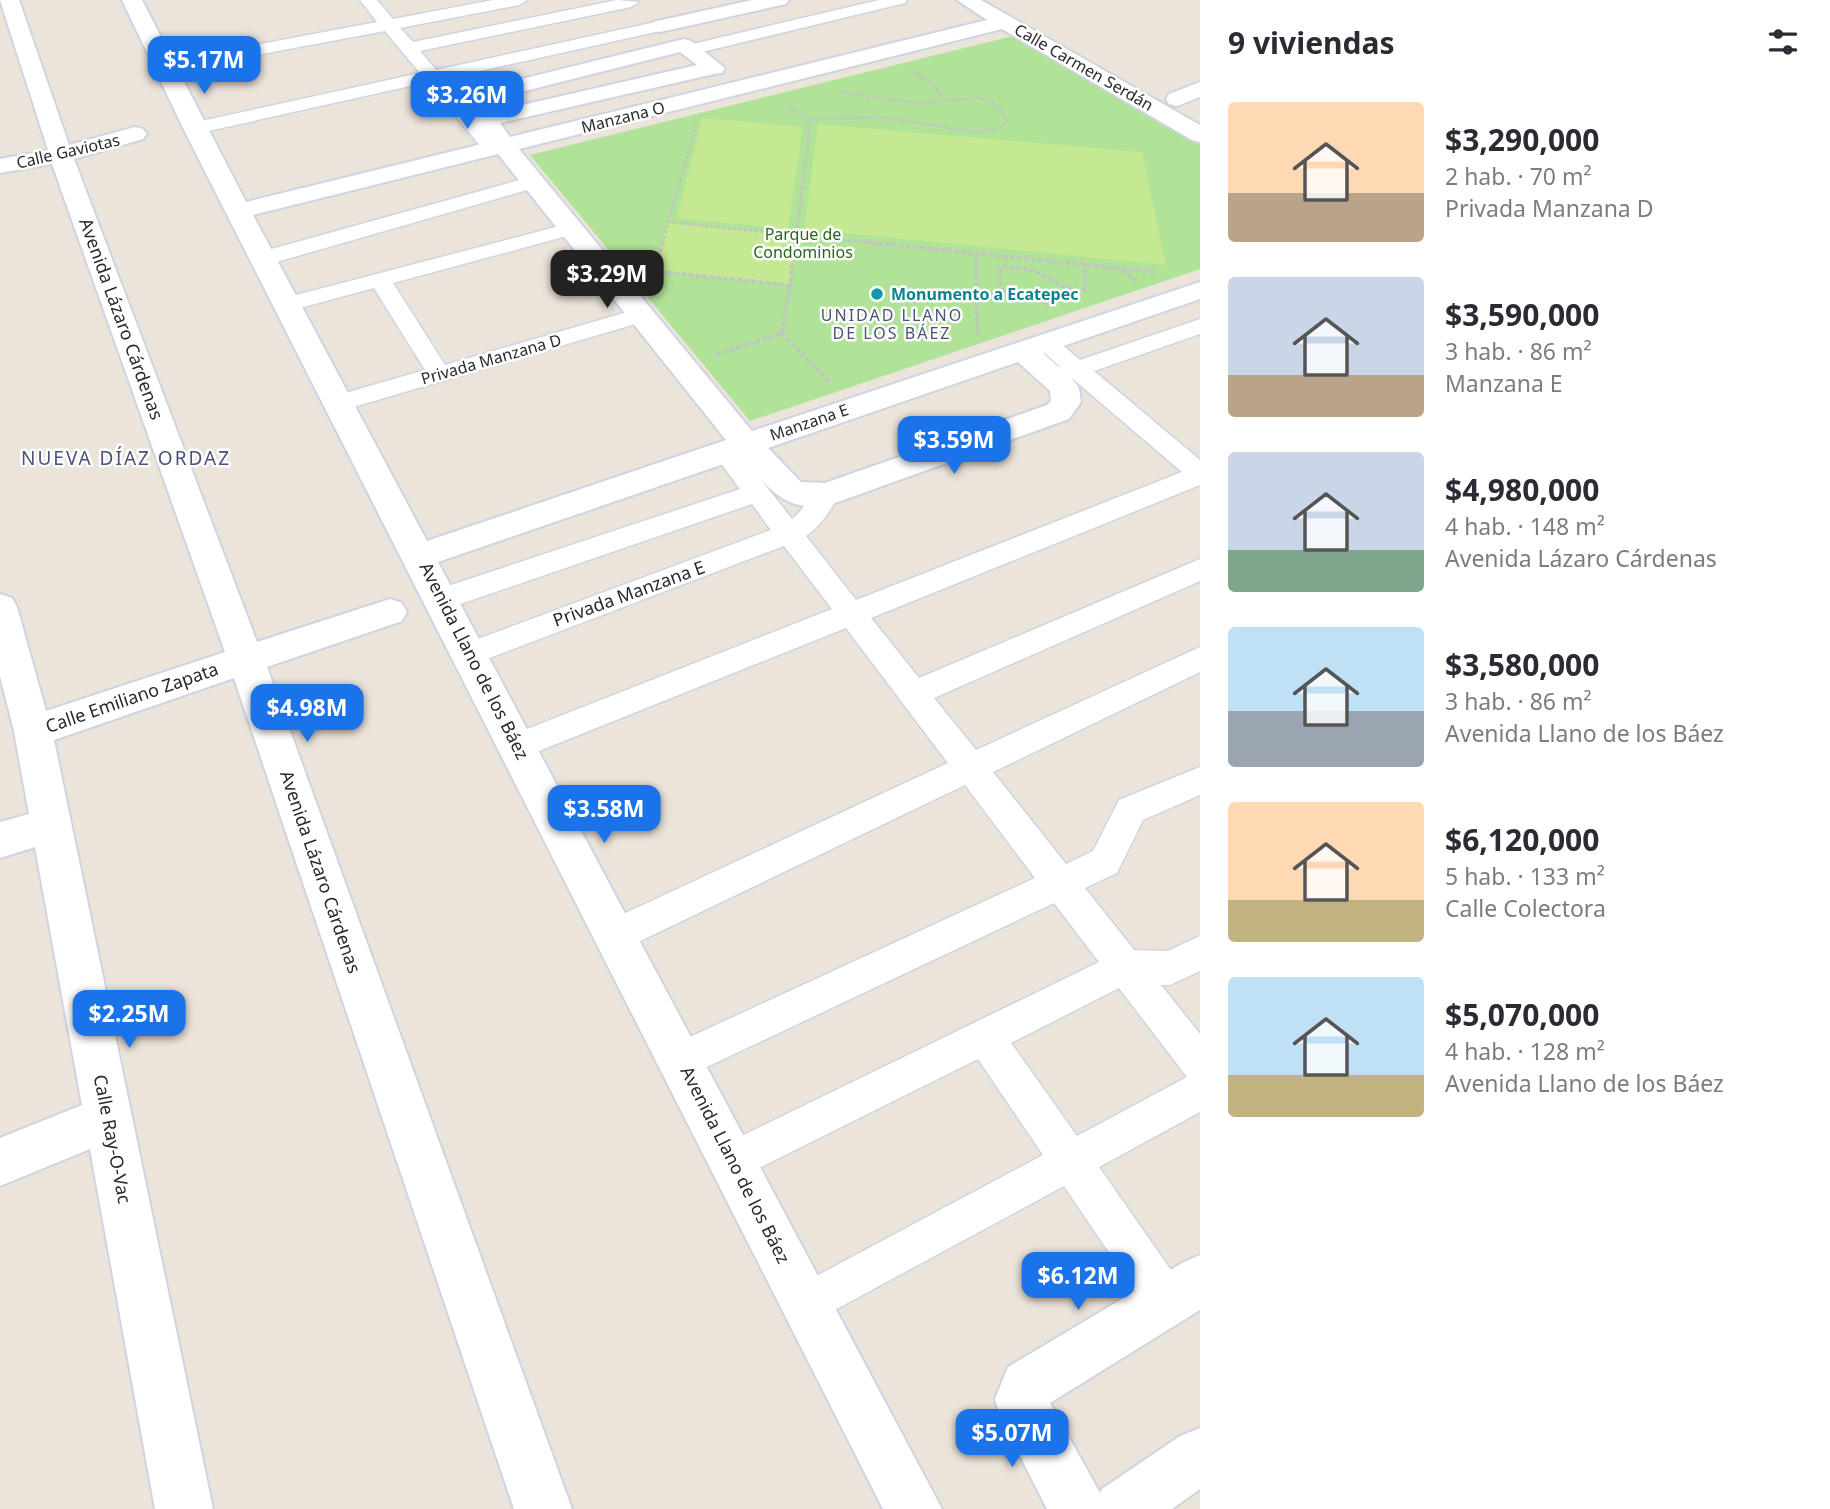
<!DOCTYPE html>
<html lang="es">
<meta charset="utf-8">
<style>
body{margin:0;font-family:"Noto Sans",sans-serif;background:#f2f2f3;color:#2b2b33;height:100vh;display:flex;flex-direction:column;font-size:26px;white-space:nowrap}
*{box-sizing:border-box;margin:0}
p{font-size:23px;color:#7c7c81}
.icon{flex:none;width:38px;height:38px;fill:none;stroke:currentColor;stroke-width:2;stroke-linecap:round;stroke-linejoin:round}
.map{position:relative;flex:1;overflow:hidden}
.drawer{display:flex;flex-direction:column;background:#fff;width:630px}
.drawer>*{flex:none}
.price{position:absolute;translate:-50% -60px;padding:0 16px;border-radius:14px;background:#1a73e8;color:#fff;font-size:23px;line-height:46px;filter:drop-shadow(0 2px 4px #0008)}
.price::after{content:'';position:absolute;left:50%;top:42px;width:21px;height:16px;margin-left:-10px;background:inherit;clip-path:polygon(0 0,100% 0,50% 100%)}
.price.active{background:#222;color:#fff}
ul{padding:0;list-style:none}
li{display:flex;align-items:center;gap:21px;height:175px;padding:0 28px}
li span{display:grid;place-items:center;flex:none;width:196px;height:140px;border-radius:7px;color:#555}
li>.icon{margin-inline-start:auto}
span .icon{width:84px;height:84px;fill:#fffc;stroke-width:1}
li b{font-size:30px}
h2{display:flex;justify-content:space-between;align-items:center;height:84px;padding:0 28px;font-size:30px}
main{display:flex;flex:1;min-height:0}
.map>svg:first-child{display:block}
.green{fill:#b0e297}
.pitch{fill:#c4e992}
.lines{fill:none;stroke-linecap:round;stroke-linejoin:round}
.pedestrian-casing{stroke:#d0d3e2;stroke-width:3}
.minor-casing{stroke:#d0d3e2;stroke-width:4}
.path-far1{stroke:#c3c3c3;stroke-width:2.5;stroke-dasharray:3.5 2;stroke-linecap:butt}
.path{stroke:#c3c3c3;stroke-width:3.5;stroke-dasharray:4.5 2.5;stroke-linecap:butt}
.pedestrian{fill:#fff;fill-rule:evenodd}
.minor{fill:#fff;fill-rule:evenodd}
.culture-dot{fill:#0f9aa8;stroke:#fff;stroke-width:2.5}
.labels{text-anchor:middle;stroke-width:5;stroke-linejoin:round;paint-order:stroke}
.far-street-label{font-size:16px;fill:#292929;stroke:#fff}
.far-park-label{font-size:16px;fill:#29651a;stroke:#fff}
.far-culture-label{font-size:16px;font-weight:bold;fill:#0d838f;stroke:#fff;text-anchor:start}
.far-neighbourhood-label{font-size:16px;letter-spacing:2px;fill:#4a5279;stroke:#fff}
.street-label{font-size:18px;fill:#292929;stroke:#fff}
.neighbourhood-label{font-size:19px;letter-spacing:2px;fill:#4a5279;stroke:#fff}
</style>
<main>
<div class="map">
<svg width="1200" height="1509" viewBox="0 0 1200 1509">
<rect width="100%" height="100%" fill="#ebe4db"/>
<!-- green -->
<path class="green" d="M1013,36L1200,144V269L750,421L530,155Z"/>
<!-- pitch -->
<path class="pitch" d="M702,118L803,127L788,229L677,218Z
M818,124L1142,152L1166,265L804,229Z
M667,222L798,235L790,285L654,271Z"/>
<g class="lines">
<!-- pedestrian casing -->
<g class="pedestrian-casing">
<path id="pedestrian" d="M360,0H377L393,19L493,0H527L519,5L400,28L413,42L617,0L639,2L631,7L420,51L436,70L660,21L668,26L660,31L444,79L503,149L493,155L486,153L428,82L195,134L188,132L186,128L188,124L420,73L385,31L166,72L157,67L166,62L377,22Z
M879,0H907L905,3L690,55L681,50L684,46Z
M534,176L541,178L544,182L541,186L273,263H257L254,258L257,253Z
M571,223L578,225L581,229L578,233L393,283L445,365L641,308L649,310L652,315L649,320L340,411L331,409L328,403L331,397L425,370L374,288L289,311L281,309L278,304L281,299Z
M1200,319V334L1094,371L1200,460V485L871,618L919,678L1200,559V581L934,698L976,750L1200,647V672L993,772L1066,864L1093,851L1119,800L1200,767V795L1143,820L1117,873L1085,888L1134,950L1168,951L1200,936V971L1170,985H1161L1200,1034V1112L1099,1167L1182,1286L1188,1301L1182,1316L1167,1322L1152,1316L1064,1186L807,1325L792,1319L786,1304L792,1289L1043,1155L978,1059L733,1181L719,1175L713,1161L719,1147L1099,962L1054,903L694,1073L681,1079L668,1073L662,1060L668,1047L1035,878L965,785L628,947L616,951L604,947L598,935L604,923L948,763L846,628L529,755L518,759L507,755L502,746L507,737L832,609L784,546L479,662L469,666L459,662L454,654L459,646L771,530L752,504L440,611L430,608L426,600L430,592L740,489L712,451L716,445L725,442L734,445L792,519C809,507 812,480 836,488L840,494C831,509 821,526 806,536L856,600L1182,472L1073,379L1060,383L1052,380L1048,375L1052,370L1060,367L1033,342L1037,337H1053L1080,360ZM1119,988L1187,1077L1077,1136L1011,1043Z"/>
</g>
<!-- minor casing -->
<g class="minor-casing">
<path id="minor" d="M0,0H19L69,145L135,127L143,129L147,134L143,139L74,159L257,642L390,599L402,603L407,612L402,621L267,667L572,1509H514L234,678L54,740L213,1509H155L90,1149L0,1186V1138L82,1105L35,847L0,858V822L29,814L14,731L0,676V594L12,598L17,607L46,711L225,652L52,164L0,173V159L48,150Z
M122,0H142L246,202L490,142L461,98L464,93L684,39L691,41L725,68L722,73L714,74L500,123L510,137L987,20L957,0H981L1200,125V142L1192,140L1002,29L519,149L752,431L1200,282V299L1043,353L1074,381L1079,388L1081,402L1069,419L838,502C788,517 772,491 741,458L438,562L942,1509H883L183,128ZM680,52L697,65L492,112L485,101ZM498,154L726,440L427,541L253,215ZM1018,362L1050,391L1051,401L1047,405L825,483L801,482L768,448Z
M752,0H789L786,4L660,32L653,30L650,26L653,22Z
M1200,82V97L1177,106L1169,104L1166,99L1169,94Z
M1200,1255V1310L1050,1403L1100,1493L1102,1489L1180,1436L1200,1428V1489L1172,1509H1047L1000,1417L995,1399L1008,1367L1182,1263Z"/>
</g>
<!-- path-far1 -->
<path class="path-far1" d="M914,72L929,81L944,98
M787,102L789,108L811,119L883,117L975,132L997,129L1007,121L1000,109L991,101L980,98L916,103L840,92
M667,222L881,244
M662,244L696,126
M795,244L811,119"/>
<!-- path -->
<path class="path" d="M864,242L1157,272
M976,254L977,337
M1121,270L1137,281
M654,271L790,285L795,242
M652,279L663,242
M1004,292L998,277L1002,266L1033,270L1064,287L1085,290V265
M976,298L1004,292L1056,306
M782,333L830,382
M716,355L782,333L790,285"/>
<!-- pedestrian -->
<use href="#pedestrian" class="pedestrian"/>
<!-- minor -->
<use href="#minor" class="minor"/>
</g>
<!-- markers -->
<circle class="culture-dot" cx="877" cy="294" r="7"/>
<g class="labels">
<!-- far-street labels -->
<g class="far-street-label">
<text transform="translate(1084 67) rotate(30)" y="6">Calle Carmen Serdán</text>
<text transform="translate(623 117) rotate(-14)" y="6">Manzana O</text>
<text transform="translate(68 151) rotate(-13)" y="6">Calle Gaviotas</text>
<text transform="translate(491 359) rotate(-16)" y="6">Privada Manzana D</text>
<text transform="translate(809 422) rotate(-19)" y="6">Manzana E</text>
</g>
<!-- far-park labels -->
<g class="far-park-label">
<text x="803" y="240">Parque de<tspan x="803" dy="18">Condominios</tspan></text>
</g>
<!-- far-culture labels -->
<g class="far-culture-label">
<text x="891" y="300">Monumento a Ecatepec</text>
</g>
<!-- far-neighbourhood labels -->
<g class="far-neighbourhood-label">
<text x="892" y="321">UNIDAD LLANO<tspan x="892" dy="18">DE LOS BÁEZ</tspan></text>
</g>
<!-- street labels -->
<g class="street-label">
<text transform="translate(121 319) rotate(70)" y="6">Avenida Lázaro Cárdenas</text>
<text transform="translate(629 594) rotate(-20)" y="6">Privada Manzana E</text>
<text transform="translate(474 661) rotate(63)" y="6">Avenida Llano de los Báez</text>
<text transform="translate(132 698) rotate(-19)" y="6">Calle Emiliano Zapata</text>
<text transform="translate(320 872) rotate(71)" y="6">Avenida Lázaro Cárdenas</text>
<text transform="translate(112 1139) rotate(79)" y="6">Calle Ray-O-Vac</text>
<text transform="translate(735 1165) rotate(63)" y="6">Avenida Llano de los Báez</text>
</g>
<!-- neighbourhood labels -->
<g class="neighbourhood-label">
<text x="126" y="465">NUEVA DÍAZ ORDAZ</text>
</g>
</g>
</svg>
<b class="price" style="left:204px;top:96px">$5.17M</b>
<b class="price" style="left:467px;top:131px">$3.26M</b>
<b class="price active" style="left:607px;top:310px">$3.29M</b>
<b class="price" style="left:954px;top:476px">$3.59M</b>
<b class="price" style="left:307px;top:744px">$4.98M</b>
<b class="price" style="left:604px;top:845px">$3.58M</b>
<b class="price" style="left:129px;top:1050px">$2.25M</b>
<b class="price" style="left:1078px;top:1312px">$6.12M</b>
<b class="price" style="left:1012px;top:1469px">$5.07M</b>
</div>
<section class="drawer">
<h2>9 viviendas<svg class="icon" aria-label="filters" viewBox="0 0 24 24"><path d="M4 7h16M4 17h16"/><circle cx="9" cy="7" r="2"/><circle cx="15" cy="17" r="2"/></svg></h2>
<ul>
<li><span style="background:linear-gradient(#ffd9b3 65%,#b9a48a 0)"><svg class="icon" aria-label="home" viewBox="0 0 24 24"><path d="M3 11l9-7 9 7M6 9v11h12V9"/></svg></span><div><b>$3,290,000</b><p>2 hab. · 70 m²</p><p>Privada Manzana D</p></div></li>
<li><span style="background:linear-gradient(#c9d6e8 70%,#b9a48a 0)"><svg class="icon" aria-label="home" viewBox="0 0 24 24"><path d="M3 11l9-7 9 7M6 9v11h12V9"/></svg></span><div><b>$3,590,000</b><p>3 hab. · 86 m²</p><p>Manzana E</p></div></li>
<li><span style="background:linear-gradient(#c9d6e8 70%,#7fa58c 0)"><svg class="icon" aria-label="home" viewBox="0 0 24 24"><path d="M3 11l9-7 9 7M6 9v11h12V9"/></svg></span><div><b>$4,980,000</b><p>4 hab. · 148 m²</p><p>Avenida Lázaro Cárdenas</p></div></li>
<li><span style="background:linear-gradient(#bfe0f5 60%,#9aa5b1 0)"><svg class="icon" aria-label="home" viewBox="0 0 24 24"><path d="M3 11l9-7 9 7M6 9v11h12V9"/></svg></span><div><b>$3,580,000</b><p>3 hab. · 86 m²</p><p>Avenida Llano de los Báez</p></div></li>
<li><span style="background:linear-gradient(#ffd9b3 70%,#c2b280 0)"><svg class="icon" aria-label="home" viewBox="0 0 24 24"><path d="M3 11l9-7 9 7M6 9v11h12V9"/></svg></span><div><b>$6,120,000</b><p>5 hab. · 133 m²</p><p>Calle Colectora</p></div></li>
<li><span style="background:linear-gradient(#bfe0f5 70%,#c2b280 0)"><svg class="icon" aria-label="home" viewBox="0 0 24 24"><path d="M3 11l9-7 9 7M6 9v11h12V9"/></svg></span><div><b>$5,070,000</b><p>4 hab. · 128 m²</p><p>Avenida Llano de los Báez</p></div></li>
</ul>
</section>
</main>
